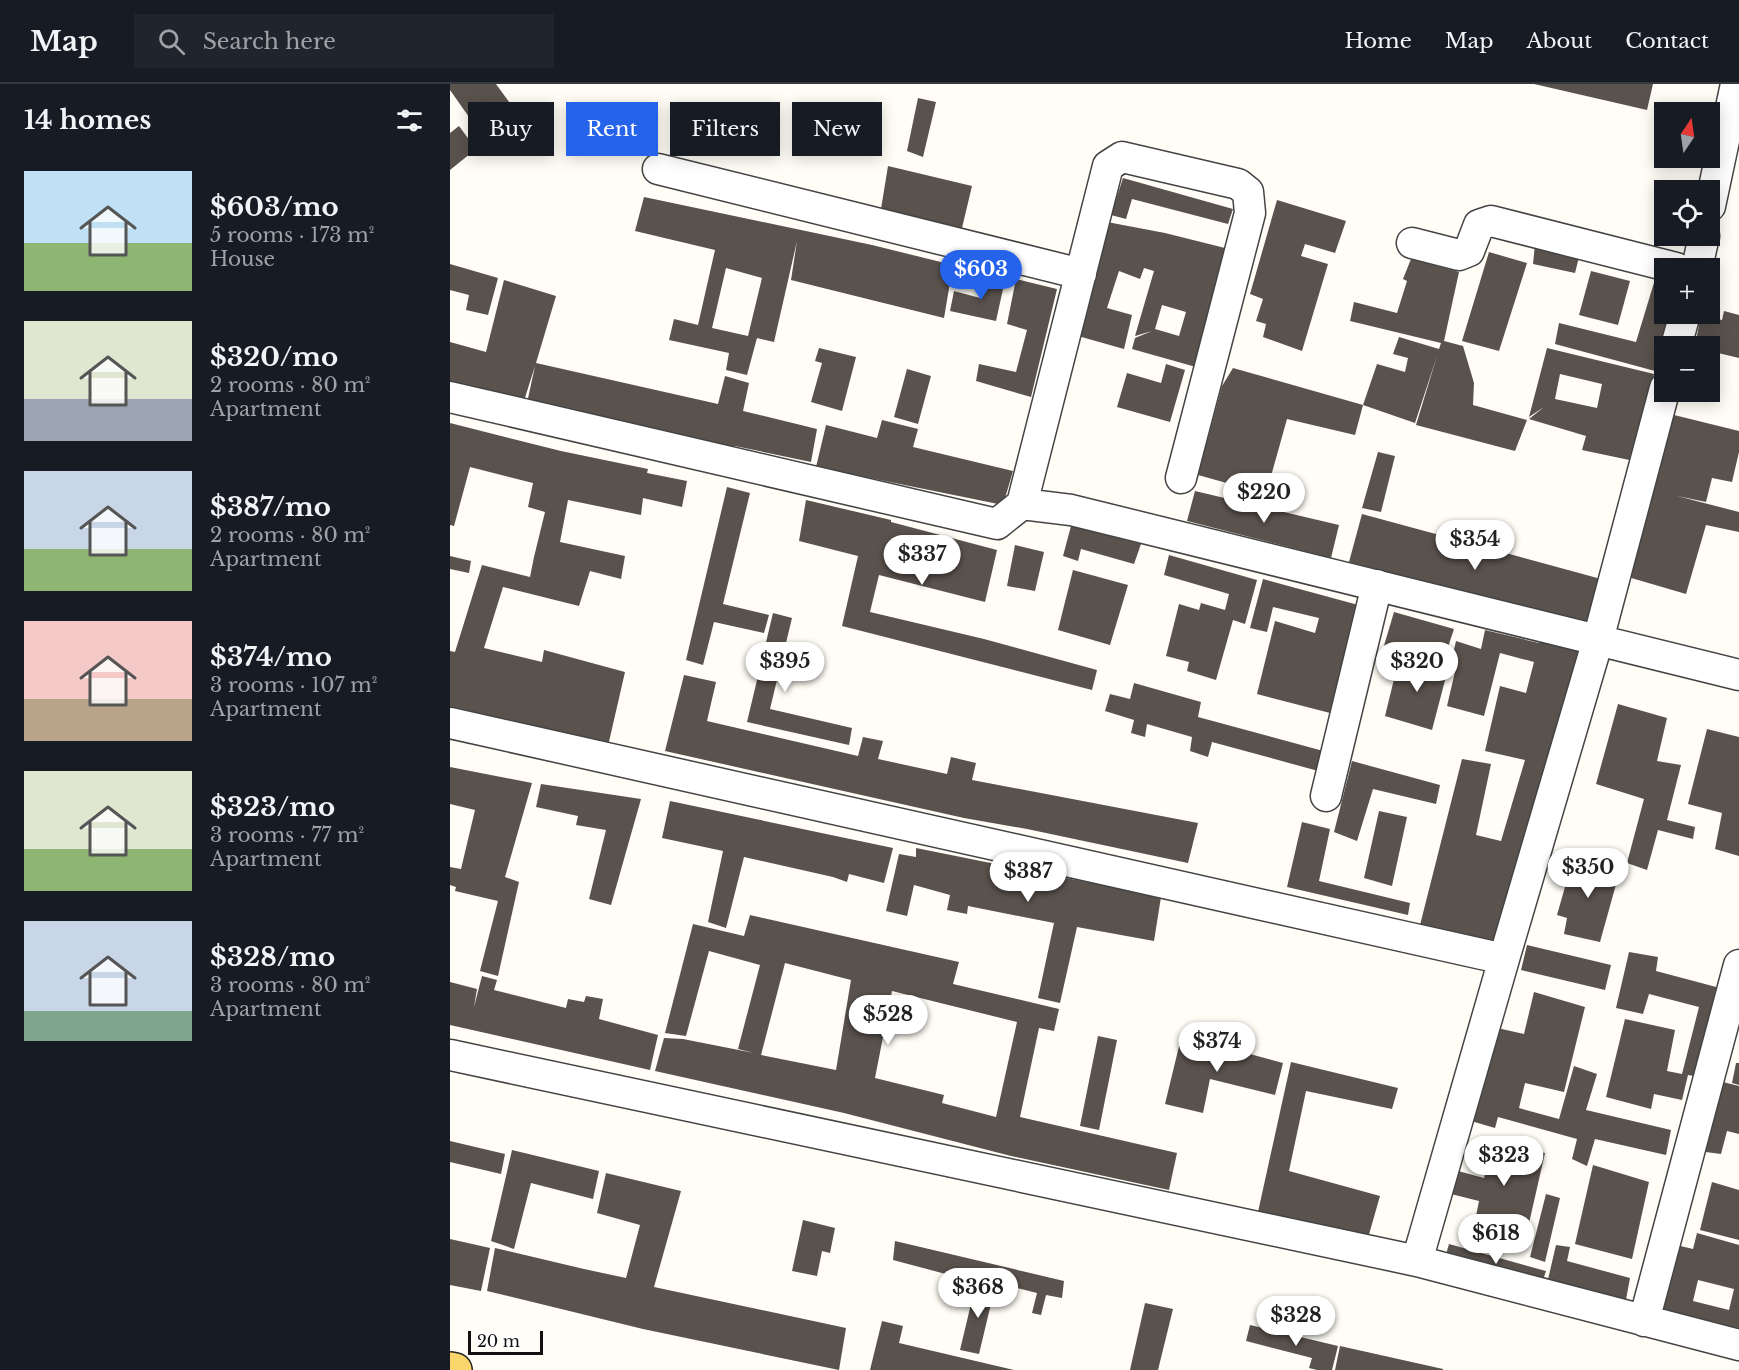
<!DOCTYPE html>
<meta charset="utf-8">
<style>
body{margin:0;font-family:"Libre Baskerville",serif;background:#20242c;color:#f1f3f6;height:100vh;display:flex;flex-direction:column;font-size:22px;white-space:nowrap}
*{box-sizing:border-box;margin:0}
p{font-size:20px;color:#9ea1a6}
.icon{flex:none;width:33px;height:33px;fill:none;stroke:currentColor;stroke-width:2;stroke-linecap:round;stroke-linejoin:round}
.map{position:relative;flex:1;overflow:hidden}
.sheet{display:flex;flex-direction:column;background:#171b24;width:450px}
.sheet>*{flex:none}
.guide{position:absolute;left:18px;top:18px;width:570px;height:54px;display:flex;gap:12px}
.needle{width:39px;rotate:13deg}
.fabs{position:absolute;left:1204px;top:18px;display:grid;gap:12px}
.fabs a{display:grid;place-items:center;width:66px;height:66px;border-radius:0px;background:#171b24;box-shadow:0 3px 15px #0003;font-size:30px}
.scale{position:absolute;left:18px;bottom:15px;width:75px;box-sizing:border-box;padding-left:6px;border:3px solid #111;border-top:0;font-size:16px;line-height:21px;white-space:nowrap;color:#111;-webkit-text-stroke:4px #fff;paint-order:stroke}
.price{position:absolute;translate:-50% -51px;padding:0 14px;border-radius:21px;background:#fff;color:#222;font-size:20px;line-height:39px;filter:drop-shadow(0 2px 3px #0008)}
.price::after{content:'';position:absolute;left:50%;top:36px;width:18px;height:14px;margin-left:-9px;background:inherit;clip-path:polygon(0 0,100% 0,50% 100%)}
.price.current{background:#2563eb;color:#fff}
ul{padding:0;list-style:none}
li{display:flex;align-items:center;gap:18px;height:150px;padding:0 24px}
li span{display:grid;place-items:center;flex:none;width:168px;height:120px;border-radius:0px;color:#555}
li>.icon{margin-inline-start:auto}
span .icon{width:72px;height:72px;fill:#fffc;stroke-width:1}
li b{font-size:26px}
h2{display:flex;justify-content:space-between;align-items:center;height:72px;padding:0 24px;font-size:26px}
.pill{padding:0 21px;border-radius:0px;background:#171b24;box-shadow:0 3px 15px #0003;font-size:21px;line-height:54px}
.pill.current{background:#2563eb;color:#fff}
header{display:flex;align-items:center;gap:36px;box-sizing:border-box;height:84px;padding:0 30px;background:#171b24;border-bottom:2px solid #363941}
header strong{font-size:28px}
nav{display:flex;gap:33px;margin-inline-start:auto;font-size:21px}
.search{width:420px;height:54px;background:#20242c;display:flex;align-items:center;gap:15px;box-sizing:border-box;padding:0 21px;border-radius:0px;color:#9ea1a6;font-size:22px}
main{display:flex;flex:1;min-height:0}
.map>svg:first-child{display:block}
.building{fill:#5a524d;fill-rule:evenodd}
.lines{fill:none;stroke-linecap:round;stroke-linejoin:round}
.minor-casing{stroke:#444;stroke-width:33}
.major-casing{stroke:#222;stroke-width:36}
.minor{stroke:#fff;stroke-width:30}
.major{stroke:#f9d66b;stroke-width:33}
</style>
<header>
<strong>Map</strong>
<div class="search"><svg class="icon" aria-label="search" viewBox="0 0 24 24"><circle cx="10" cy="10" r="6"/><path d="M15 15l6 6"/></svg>Search here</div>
<nav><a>Home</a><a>Map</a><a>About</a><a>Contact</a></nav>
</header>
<main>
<section class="sheet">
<h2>14 homes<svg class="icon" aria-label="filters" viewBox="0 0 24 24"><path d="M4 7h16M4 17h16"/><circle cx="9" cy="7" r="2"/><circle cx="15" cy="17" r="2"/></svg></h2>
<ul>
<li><span style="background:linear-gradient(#bfe0f5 60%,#8fb573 0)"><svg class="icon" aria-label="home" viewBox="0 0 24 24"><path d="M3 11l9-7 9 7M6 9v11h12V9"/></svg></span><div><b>$603/mo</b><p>5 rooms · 173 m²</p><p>House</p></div></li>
<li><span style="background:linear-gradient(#dfe7d0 65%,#9aa5b1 0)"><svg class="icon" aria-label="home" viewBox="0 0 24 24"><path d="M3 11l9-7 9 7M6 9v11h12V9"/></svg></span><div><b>$320/mo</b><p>2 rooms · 80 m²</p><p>Apartment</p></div></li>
<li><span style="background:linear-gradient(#c9d6e8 65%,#8fb573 0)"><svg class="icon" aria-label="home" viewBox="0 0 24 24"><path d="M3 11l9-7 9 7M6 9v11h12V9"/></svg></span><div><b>$387/mo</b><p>2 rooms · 80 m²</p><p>Apartment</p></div></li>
<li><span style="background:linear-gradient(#f6c9c9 65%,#b9a48a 0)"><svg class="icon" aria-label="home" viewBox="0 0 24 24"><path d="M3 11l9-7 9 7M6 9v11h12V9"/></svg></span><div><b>$374/mo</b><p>3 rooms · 107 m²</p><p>Apartment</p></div></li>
<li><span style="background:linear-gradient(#dfe7d0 65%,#8fb573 0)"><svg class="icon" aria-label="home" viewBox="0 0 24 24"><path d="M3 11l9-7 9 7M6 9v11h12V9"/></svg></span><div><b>$323/mo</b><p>3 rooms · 77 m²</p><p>Apartment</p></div></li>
<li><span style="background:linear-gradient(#c9d6e8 75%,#7fa58c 0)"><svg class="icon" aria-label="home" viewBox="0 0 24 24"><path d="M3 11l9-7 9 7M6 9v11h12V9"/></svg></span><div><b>$328/mo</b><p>3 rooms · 80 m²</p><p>Apartment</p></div></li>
</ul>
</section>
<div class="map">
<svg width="1289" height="1286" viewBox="0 0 1289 1286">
<rect width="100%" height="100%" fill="#fffdf5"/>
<!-- building -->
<path class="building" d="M0,0H46L67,29L33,53L0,6Z
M1084,0H1203L1197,26Z
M468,14L486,18L473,73L457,67Z
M9,42L26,65L0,86V49Z
M438,82L522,102L512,144L431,125Z
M673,94L783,125L778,140L682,115L676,135L661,131Z
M194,113L422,161L503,181L494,234L341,196L347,157L324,258L307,254L297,291L276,286L279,269L219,256L224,235L248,241L265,166L185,147ZM276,184L312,194L298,252L262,244Z
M827,116L896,137L885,169L855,160L851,172L878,180L852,267L813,253L816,240L806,237L813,215L800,210Z
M657,138L715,149L787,167L753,285L682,265L685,254L702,247L685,252L704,187L694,184L690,195L669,187L657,224L682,231L674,265L628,252ZM712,221L736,228L729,252L705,245Z
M1085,160L1129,173L1125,189L1083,180Z
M1039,168L1077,179L1049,267L1012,257Z
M961,175L1009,188L994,257L1013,262L1024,299L1023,321L1077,336L1065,367L966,341L987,272L965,339L913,321L927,280L955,288L958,274L943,270L949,253L989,265L991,259L900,237L904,218L947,229L957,197L953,195Z
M0,180L48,194L38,231L16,226L19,211L0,206Z
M1141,187L1180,197L1168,241L1129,231Z
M538,192L555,196L546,237L500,227L504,207L530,214Z
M1206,192L1215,194V230H1222L1205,287L1105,260L1109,239L1186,258Z
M566,195L607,205L581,313L526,297L529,280L566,288L577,246L557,240Z
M54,196L106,212L86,279L268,320L275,292L299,299L293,327L367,345L361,378L285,362L284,367L77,319L85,282L73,320L0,301V258L36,268Z
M1274,227L1289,231V274L1260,267V262H1245L1251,231L1272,236Z
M369,264L406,273L392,327L361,318L372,279L365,277Z
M1097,264L1204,290L1184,377L1132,366L1136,352L1079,335L1094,323L1079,333ZM1110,290L1152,300L1147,324L1105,315Z
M716,280L735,286L720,338L667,323L677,289L711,299Z
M783,284L913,321L905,351L837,335L816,410L748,391L772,302Z
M457,285L481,292L468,340L444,333Z
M1224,331L1289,347V368L1282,398L1262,394L1256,418L1227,412L1289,428V448L1256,441L1236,510L1178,493L1204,407Z
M432,336L468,345L463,363L563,387L553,421L366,383L376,341L427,354Z
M0,339L111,367L198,385L197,389L237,397L232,423L193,414L191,431L118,416L110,458L175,472L171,495L140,487L129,522L53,503L34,564L92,578L94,566L175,588L158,662L0,624V567L5,568L32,481L80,493L84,473L95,428L78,423L83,399L20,383L4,442L0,441Z
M928,368L945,372L931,428L912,424Z
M277,403L300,409L273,520L319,531L314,549L264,538L253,581L236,576Z
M745,407L889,441L881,474L737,437Z
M356,416L441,436V438L547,466L535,518L429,491L420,528L534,555L647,586L642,606L392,542L408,472L349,457Z
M912,430L1151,495L1137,543L899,478Z
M621,442L691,460L684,480L631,465L628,477L613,472Z
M565,461L594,468L585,507L557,502Z
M719,471L807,496L795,540L783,536L766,596L737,587L739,578L716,572L729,520L749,526L751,519L775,526L779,510L714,491Z
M0,472L21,477L19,489L0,485Z
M623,486L678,501L660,561L608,546Z
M813,495L912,522L884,630L807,610L825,537L865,549L869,534L823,523L817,548L800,544Z
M944,528L1004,545L996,569L954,559L950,570L933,565Z
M323,529L342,534L320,625L402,644L399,661L297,638Z
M1035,546L1089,559V556L1129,567L1132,575L1048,872L968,849L1012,675L1041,680L1026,751L1051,757L1075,676L1035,667L1050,602L1076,609L1084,578L1050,569L1034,632L997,622L1008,575L1002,574L1006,557L1031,565Z
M962,572L999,581L982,646L935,632L947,583L958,586Z
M234,591L266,598L257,637L408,672L413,653L433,657L428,675L497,690L501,673L526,679L522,696L748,739L738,779L577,745L514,734L215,667Z
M684,599L751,618L748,633L877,668L872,688L762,658L758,673L740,667L742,653L697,640L695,653L681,649L684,636L655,627L660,610L680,615Z
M1168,620L1217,634L1207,677L1231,681L1217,736L1245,743L1243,755L1208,746L1197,786L1177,779L1194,715L1146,700Z
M1257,645L1289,653V772L1265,765L1272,729L1238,720Z
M902,677L990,701L986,720L923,705L907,757L884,748Z
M0,683L82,699L55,793L69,798L48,892L30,887L48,817L5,807L6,803L0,801V783L11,785L25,726L0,720Z
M91,700L191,715L161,821L139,815L156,746L126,741L128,732L86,723Z
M220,717L443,764L434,799L399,790L397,798L383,793L294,773L276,844L258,838L273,767L212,754Z
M929,727L957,733L942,802L914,794Z
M852,738L880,745L869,797L960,819L958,831L837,803Z
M466,764L711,813L704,857L627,843L610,919L588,914L604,839L518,822L517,830L497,826L500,811L464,801L457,832L436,827L449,770L466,773Z
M1123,775L1170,786L1150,858L1114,850L1117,834L1107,831Z
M300,831L509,878L503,900L609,925L604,947L589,944L570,1033L727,1069L719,1106L561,1072L394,1029L205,987L214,954L233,955L304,969L288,965L310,881L259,867L236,952L215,949L243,840L294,852ZM335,879L401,896L386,986L311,971ZM442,907L567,938L546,1033L492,1019L494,1011L425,994Z
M1077,861L1161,881L1155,906L1071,886Z
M1179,868L1208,873L1206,887L1270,904L1250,993L1238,991L1232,1016L1204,1010L1201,1025L1156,1013L1175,935L1225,946L1217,987L1232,990L1249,923L1199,910L1193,930L1166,924Z
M32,892L47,896L44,906L116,924L118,915L134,918L136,912L153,915L149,935L208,951L200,986L0,941V898L27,905L24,923Z
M1084,908L1135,923L1114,1008L1075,999L1069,1024L1109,1035L1124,982L1147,990L1136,1026L1221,1046L1216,1071L1145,1055L1137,1082L1122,1075L1127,1055L1048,1033L1045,1044L1021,1037L1043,943L1074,950Z
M648,952L667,956L649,1046L630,1042Z
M731,954L774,963L833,979L825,1011L760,995L753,1029L715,1020Z
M841,978L948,1004L942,1025L856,1007L839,1087L930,1112L918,1154L808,1128Z
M1286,979H1289V1001L1282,999Z
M1265,996L1289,1002V1050L1277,1047L1271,1070L1248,1067Z
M0,1057L55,1070L51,1090L0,1078Z
M1044,1057L1095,1069L1077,1148L1025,1137L1029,1117L1001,1110L1008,1087L1034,1094Z
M62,1066L149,1087L143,1115L81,1099L64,1165L41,1157Z
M1143,1081L1199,1098L1182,1175L1125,1160Z
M156,1089L231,1107L204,1203L396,1244L389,1286L193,1245L37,1207L45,1164L134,1185L176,1194L190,1141L147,1129Z
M1262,1098L1289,1106V1156L1250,1146Z
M1096,1110L1110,1114L1095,1178L1080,1173Z
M353,1136L385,1144L380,1169L372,1167L367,1192L342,1187Z
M1247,1149L1289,1161V1252L1203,1229L1218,1159L1243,1165ZM1248,1196L1284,1205L1279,1226L1243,1217Z
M0,1155L40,1164L31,1207L0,1201Z
M445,1157L614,1197L612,1214L596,1211L591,1231L582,1229L587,1209L523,1193L522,1197L443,1176Z
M999,1160L1096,1187L1091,1202L995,1174Z
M1106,1161L1120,1163L1117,1177L1180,1194L1175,1221L1096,1204Z
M526,1199L545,1203L529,1270L510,1266Z
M695,1219L723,1225L708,1286H680Z
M432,1237L453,1242L449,1259L564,1286H420Z
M800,1241L888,1262L882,1286H867L859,1284L862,1274L796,1257Z
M890,1262L993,1285V1286H885Z"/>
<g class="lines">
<!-- minor casing -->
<g class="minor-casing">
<path id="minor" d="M208,85L631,190
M1260,122L1286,0
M962,159L1009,171L1019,167L1029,141L1041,137L1226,184
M1247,184L1254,152
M1226,262L1235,230
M0,313L547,440L572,420L621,426L1289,591
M572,420L658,82L672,73L788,100L798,108L800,129L731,394
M0,639L1054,875L967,1177
M876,712L927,501
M1054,875L1148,556L1215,304
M0,971L967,1177L1289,1261
M1194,1237L1289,881"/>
</g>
<!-- major casing -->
<g class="major-casing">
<path id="major" d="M0,1285L5,1286"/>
</g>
<!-- minor -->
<use href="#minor" class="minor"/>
<!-- major -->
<use href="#major" class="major"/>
</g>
</svg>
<div class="fabs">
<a><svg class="needle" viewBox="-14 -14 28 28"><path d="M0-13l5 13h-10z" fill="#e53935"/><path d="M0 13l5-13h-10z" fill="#9ea1a6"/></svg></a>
<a><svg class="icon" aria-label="locate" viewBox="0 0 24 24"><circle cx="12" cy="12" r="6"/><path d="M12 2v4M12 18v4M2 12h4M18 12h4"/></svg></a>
<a>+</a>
<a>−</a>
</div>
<div class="scale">20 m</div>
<b class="price current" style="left:531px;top:217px">$603</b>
<b class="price" style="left:814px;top:440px">$220</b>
<b class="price" style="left:1025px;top:487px">$354</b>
<b class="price" style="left:472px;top:502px">$337</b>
<b class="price" style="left:335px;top:609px">$395</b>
<b class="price" style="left:967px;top:609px">$320</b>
<b class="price" style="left:1138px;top:815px">$350</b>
<b class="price" style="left:578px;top:819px">$387</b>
<b class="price" style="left:438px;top:962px">$528</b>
<b class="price" style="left:767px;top:989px">$374</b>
<b class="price" style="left:1054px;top:1103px">$323</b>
<b class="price" style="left:1046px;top:1181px">$618</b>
<b class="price" style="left:528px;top:1235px">$368</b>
<b class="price" style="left:846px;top:1263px">$328</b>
<div class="guide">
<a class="pill">Buy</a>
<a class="pill current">Rent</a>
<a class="pill">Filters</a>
<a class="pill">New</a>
</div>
</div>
</main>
